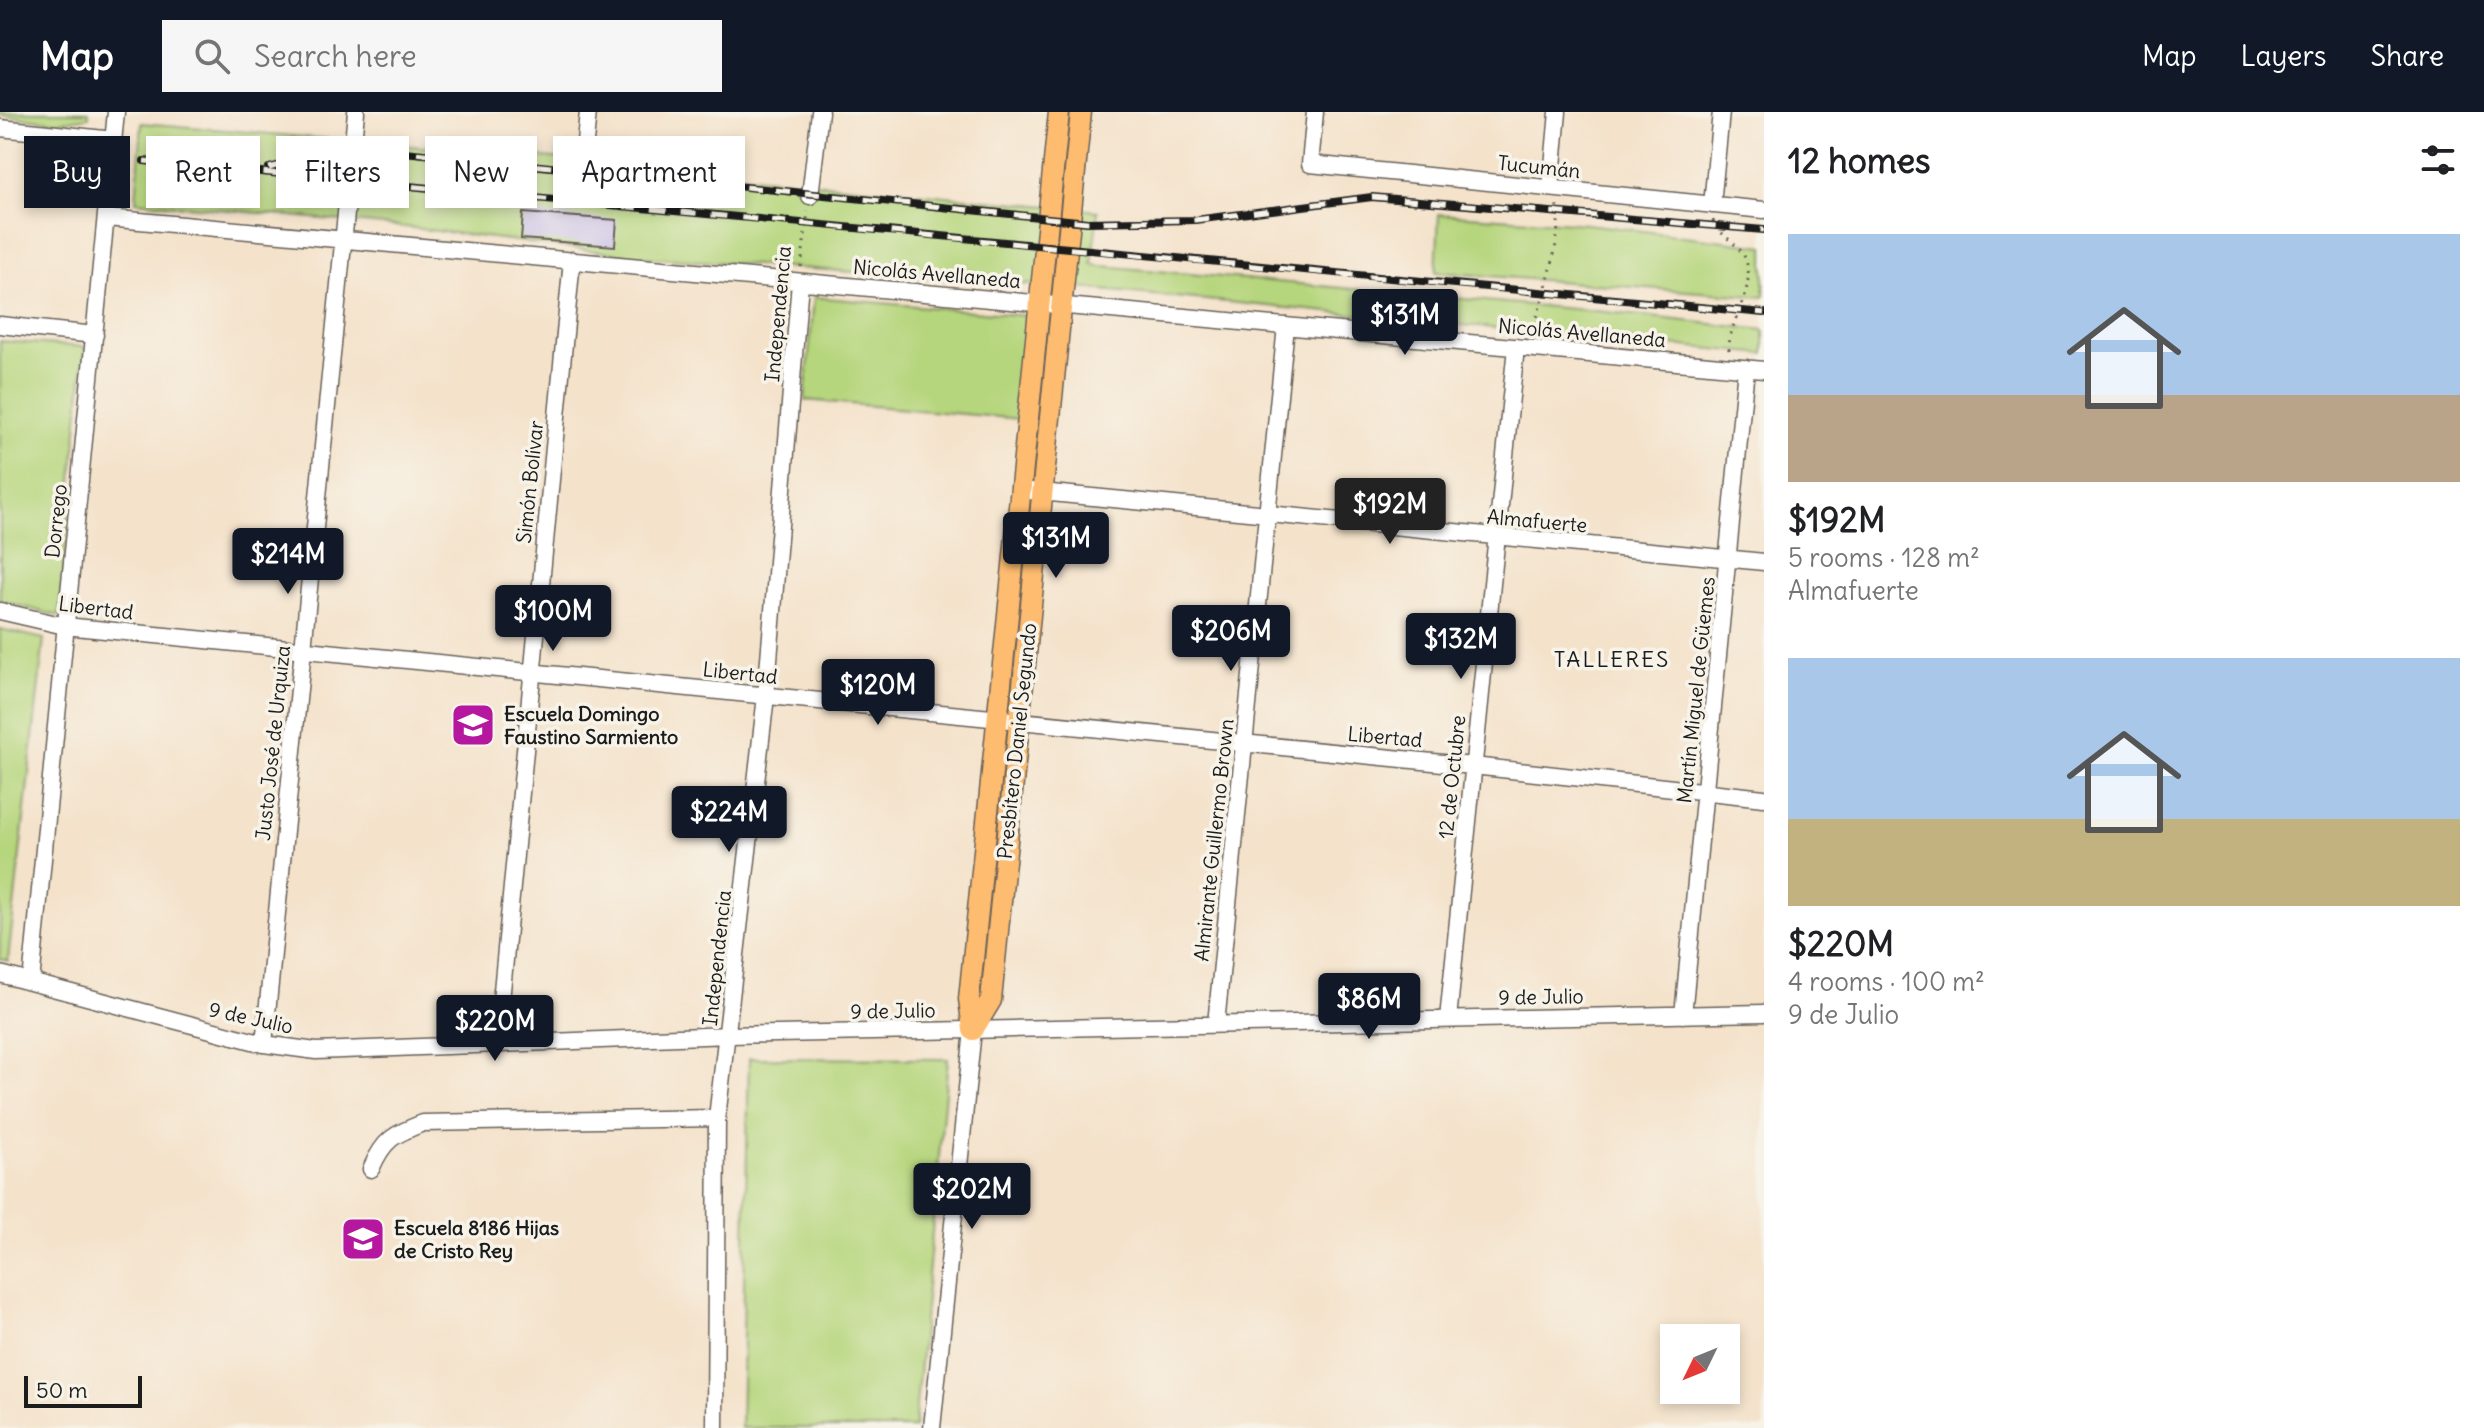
<!DOCTYPE html>
<meta charset="utf-8">
<style>
body{margin:0;font-family:Delius,sans-serif;background:#f6f6f6;color:#202124;height:100vh;display:flex;flex-direction:column;font-size:30px;white-space:nowrap}
*{box-sizing:border-box;margin:0}
p{font-size:26px;color:#757577}
.icon{flex:none;width:44px;height:44px;fill:none;stroke:currentColor;stroke-width:2;stroke-linecap:round;stroke-linejoin:round}
.map{position:relative;flex:1;overflow:hidden}
.drawer{display:flex;flex-direction:column;background:#fff;width:720px}
.drawer>*{flex:none}
.hud{position:absolute;left:24px;top:24px;width:760px;height:72px;display:flex;gap:16px}
.needle{width:52px;rotate:227deg}
.tools{position:absolute;left:1660px;top:1212px;display:grid;gap:16px}
.tools a{display:grid;place-items:center;width:80px;height:80px;border-radius:0px;background:#fff;box-shadow:0 4px 12px #0003;font-size:40px}
.scale{position:absolute;left:24px;bottom:20px;width:118px;box-sizing:border-box;padding-left:8px;border:4px solid #1c1c1c;border-top:0;font-size:22px;line-height:28px;white-space:nowrap;color:#1c1c1c;-webkit-text-stroke:6px #f7f3e8;paint-order:stroke}
.price{position:absolute;translate:-50% -68px;padding:0 18px;border-radius:8px;background:#111827;color:#fff;font-size:26px;line-height:52px;filter:drop-shadow(0 2px 4px #0008)}
.price::after{content:'';position:absolute;left:50%;top:48px;width:24px;height:18px;margin-left:-12px;background:inherit;clip-path:polygon(0 0,100% 0,50% 100%)}
.price.active{background:#222;color:#fff}
ul{padding:0;list-style:none}
li{display:grid;align-content:center;gap:16px;height:424px;padding:0 24px}
li span{display:grid;place-items:center;height:248px;border-radius:0px;color:#555}
li>.icon{margin-inline-start:auto}
span .icon{width:144px;height:144px;fill:#fffc;stroke-width:1}
li b{font-size:34px}
h2{display:flex;justify-content:space-between;align-items:center;height:96px;padding:0 24px;font-size:34px}
.pill{padding:0 28px;border-radius:0px;background:#fff;box-shadow:0 4px 12px #0003;font-size:28px;line-height:72px}
.pill.active{background:#111827;color:#fff}
header{display:flex;align-items:center;gap:48px;box-sizing:border-box;height:112px;padding:0 40px;background:#111827;color:#fff}
header strong{font-size:38px}
nav{display:flex;gap:44px;margin-inline-start:auto;font-size:28px}
.search{width:560px;height:72px;background:#f6f6f6;display:flex;align-items:center;gap:20px;box-sizing:border-box;padding:0 28px;border-radius:0px;color:#757577;font-size:30px}
main{display:flex;flex:1;min-height:0}
.map>svg:first-child{display:block}
.green{fill:#b6d67d;stroke:#69794c;stroke-width:2}
.building{fill:#c6bbe8}
.lines{fill:none;stroke-linecap:round;stroke-linejoin:round}
.minor-casing{stroke:#686159;stroke-width:19}
.major-casing{stroke:#686159;stroke-width:23}
.path{stroke:#686159;stroke-width:3;stroke-dasharray:2 6;stroke-linecap:butt}
.minor{stroke:#fff;stroke-width:16}
.major{stroke:#fdbc70;stroke-width:20}
.rail-casing{stroke:#1c1c1c;stroke-width:8}
.rail{stroke:#f7f3e8;stroke-width:5;stroke-dasharray:15;stroke-linecap:butt}
.labels{text-anchor:middle;stroke-width:7;stroke-linejoin:round;paint-order:stroke}
.street-label{font-size:20px;fill:#1c1c1c;stroke:#f7f3e8}
.poi-label{font-size:20px;font-weight:bold;fill:#1c1c1c;stroke:#f7f3e8;text-anchor:start}
.neighbourhood-label{font-size:22px;letter-spacing:2px;fill:#1c1c1c;stroke:#f7f3e8}
</style>
<header>
<strong>Map</strong>
<div class="search"><svg class="icon" aria-label="search" viewBox="0 0 24 24"><circle cx="10" cy="10" r="6"/><path d="M15 15l6 6"/></svg>Search here</div>
<nav><a>Map</a><a>Layers</a><a>Share</a></nav>
</header>
<main>
<div class="map">
<svg width="1764" height="1316" viewBox="0 0 1764 1316">
<rect width="100%" height="100%" fill="#f7f3e8"/>
<filter id="ink" filterUnits="userSpaceOnUse"><feTurbulence type="fractalNoise" baseFrequency=".0125" numOctaves="2"/><feDisplacementMap in="SourceGraphic" scale="16" xChannelSelector="R" yChannelSelector="G"/><feConvolveMatrix kernelMatrix="1 2 1 2 8 2 1 2 1" color-interpolation-filters="sRGB"/></filter>
<filter id="wash" filterUnits="userSpaceOnUse"><feTurbulence type="fractalNoise" baseFrequency=".006" numOctaves="4" result="noise"/><feDisplacementMap in="SourceGraphic" scale="32" xChannelSelector="R" yChannelSelector="G"/><feGaussianBlur stdDeviation="1.8" result="paint"/><feColorMatrix in="noise" values="0 0 0 0 0 0 0 0 0 0 0 0 0 0 0 0 0 1.4 0 .05"/><feComposite in="paint" operator="in"/></filter>
<g filter="url(#wash)">
<rect width="100%" height="100%" fill="#f4e2ca"/>
<!-- green -->
<path class="green" d="M0,0H89V5L58,10L0,3Z
M142,11L612,51L1098,99L1092,153L1606,200L1764,218V242L1091,177L644,145L405,115L136,89Z
M1439,102L1587,112L1764,134V185L1436,160Z
M814,185L1028,204L1019,307L805,288Z
M0,229L85,235L59,504L0,489Z
M0,517L44,527L8,849L0,847Z
M749,946L948,947L914,1316H741Z"/>
<g id="blocks">
<!-- building -->
<path class="building" d="M523,101L617,108L615,134L521,127Z"/>
</g>
</g>
<g filter="url(#ink)">
<use href="#blocks" fill-opacity="0" stroke="#686159" stroke-width="2"/>
<g class="lines">
<!-- minor casing -->
<g class="minor-casing">
<path id="minor" d="M1315,0L1310,52L1764,98
M0,16L114,28
M1551,76L1558,0
M580,79L588,0
M810,84L820,0
M1712,93L1721,0
M107,106L1764,258
M0,213L95,223
M1020,378L1764,450
M0,499L65,514L1473,654L1764,686
M0,862L264,932L316,939L729,923L1764,901
M31,870L116,0
M1683,903L1746,256
M1448,907L1516,235
M1216,912L1286,214
M497,931L572,148
M264,932L356,0
M371,1057C384,1027 393,1023 423,1011L717,1006
M715,1316L717,1006L766,584L800,170
M932,1316L973,918"/>
</g>
<!-- major casing -->
<g class="major-casing">
<path id="major" d="M973,918L991,888L1081,0
M973,918L969,887L1059,0"/>
</g>
<!-- path -->
<path class="path" d="M1713,108L1714,113C1722,123 1741,135 1745,146C1758,178 1727,209 1729,240
M801,155L808,99
M1532,220C1542,189 1565,122 1556,92"/>
<!-- minor -->
<use href="#minor" class="minor"/>
<!-- major -->
<use href="#major" class="major"/>
<!-- rail casing -->
<g class="rail-casing">
<path id="rail" d="M144,49C684,100 1224,152 1764,201
M269,56L325,41L404,40L1087,110L1195,108L1372,85L1764,118"/>
</g>
<!-- rail -->
<use href="#rail" class="rail"/>
</g>
</g>
<!-- icons -->
<defs>
<g id="school-square" transform="scale(2.3)"><rect x="-9" y="-9" width="18" height="18" rx="4" fill="#b5179e" stroke="#f7f3e8"/><path d="M0-5L7-2L0 1L-7-2ZM-4 1L0 2.5L4 1V4Q0 6-4 4Z" fill="#fff"/></g>
</defs>
<g fill-rule="evenodd">
<use href="#school-square" x="473" y="613"/>
<use href="#school-square" x="363" y="1127"/>
</g>
<g class="labels">
<!-- street labels -->
<g class="street-label">
<text transform="translate(1539 55) rotate(6)" y="7">Tucumán</text>
<text transform="translate(937 162) rotate(5)" y="7">Nicolás Avellaneda</text>
<text transform="translate(778 202) rotate(-85)" y="7">Independencia</text>
<text transform="translate(1582 221) rotate(5)" y="7">Nicolás Avellaneda</text>
<text transform="translate(530 370) rotate(-84)" y="7">Simón Bolívar</text>
<text transform="translate(56 409) rotate(-84)" y="7">Dorrego</text>
<text transform="translate(1537 409) rotate(5)" y="7">Almafuerte</text>
<text transform="translate(96 496) rotate(7)" y="7">Libertad</text>
<text transform="translate(740 561) rotate(6)" y="7">Libertad</text>
<text transform="translate(1696 578) rotate(-84)" y="7">Martín Miguel de Güemes</text>
<text transform="translate(1385 625) rotate(5)" y="7">Libertad</text>
<text transform="translate(1017 629) rotate(-84)" y="7">Presbítero Daniel Segundo</text>
<text transform="translate(273 631) rotate(-84)" y="7">Justo José de Urquiza</text>
<text transform="translate(1452 665) rotate(-84)" y="7">12 de Octubre</text>
<text transform="translate(1214 728) rotate(-84)" y="7">Almirante Guillermo Brown</text>
<text transform="translate(717 846) rotate(-84)" y="7">Independencia</text>
<text transform="translate(1541 885) rotate(-1)" y="7">9 de Julio</text>
<text transform="translate(893 899) rotate(-1)" y="7">9 de Julio</text>
<text transform="translate(251 906) rotate(12)" y="7">9 de Julio</text>
</g>
<!-- poi labels -->
<g class="poi-label">
<text x="504" y="609">Escuela Domingo<tspan x="504" dy="23">Faustino Sarmiento</tspan></text>
<text x="394" y="1123">Escuela 8186 Hijas<tspan x="394" dy="23">de Cristo Rey</tspan></text>
</g>
<!-- neighbourhood labels -->
<g class="neighbourhood-label">
<text x="1612" y="555">TALLERES</text>
</g>
</g>
</svg>
<div class="tools">
<a><svg class="needle" viewBox="-14 -14 28 28"><path d="M0-13l5 13h-10z" fill="#e53935"/><path d="M0 13l5-13h-10z" fill="#757577"/></svg></a>
</div>
<div class="scale">50 m</div>
<b class="price" style="left:1405px;top:245px">$131M</b>
<b class="price active" style="left:1390px;top:434px">$192M</b>
<b class="price" style="left:1056px;top:468px">$131M</b>
<b class="price" style="left:288px;top:484px">$214M</b>
<b class="price" style="left:553px;top:541px">$100M</b>
<b class="price" style="left:1231px;top:561px">$206M</b>
<b class="price" style="left:1461px;top:569px">$132M</b>
<b class="price" style="left:878px;top:615px">$120M</b>
<b class="price" style="left:729px;top:742px">$224M</b>
<b class="price" style="left:1369px;top:929px">$86M</b>
<b class="price" style="left:495px;top:951px">$220M</b>
<b class="price" style="left:972px;top:1119px">$202M</b>
<div class="hud">
<a class="pill active">Buy</a>
<a class="pill">Rent</a>
<a class="pill">Filters</a>
<a class="pill">New</a>
<a class="pill">Apartment</a>
</div>
</div>
<section class="drawer">
<h2>12 homes<svg class="icon" aria-label="filters" viewBox="0 0 24 24"><path d="M4 7h16M4 17h16"/><circle cx="9" cy="7" r="2"/><circle cx="15" cy="17" r="2"/></svg></h2>
<ul>
<li><span style="background:linear-gradient(#a9c7e8 65%,#b9a48a 0)"><svg class="icon" aria-label="home" viewBox="0 0 24 24"><path d="M3 11l9-7 9 7M6 9v11h12V9"/></svg></span><div><b>$192M</b><p>5 rooms · 128 m²</p><p>Almafuerte</p></div></li>
<li><span style="background:linear-gradient(#a9c7e8 65%,#c2b280 0)"><svg class="icon" aria-label="home" viewBox="0 0 24 24"><path d="M3 11l9-7 9 7M6 9v11h12V9"/></svg></span><div><b>$220M</b><p>4 rooms · 100 m²</p><p>9 de Julio</p></div></li>
</ul>
</section>
</main>
